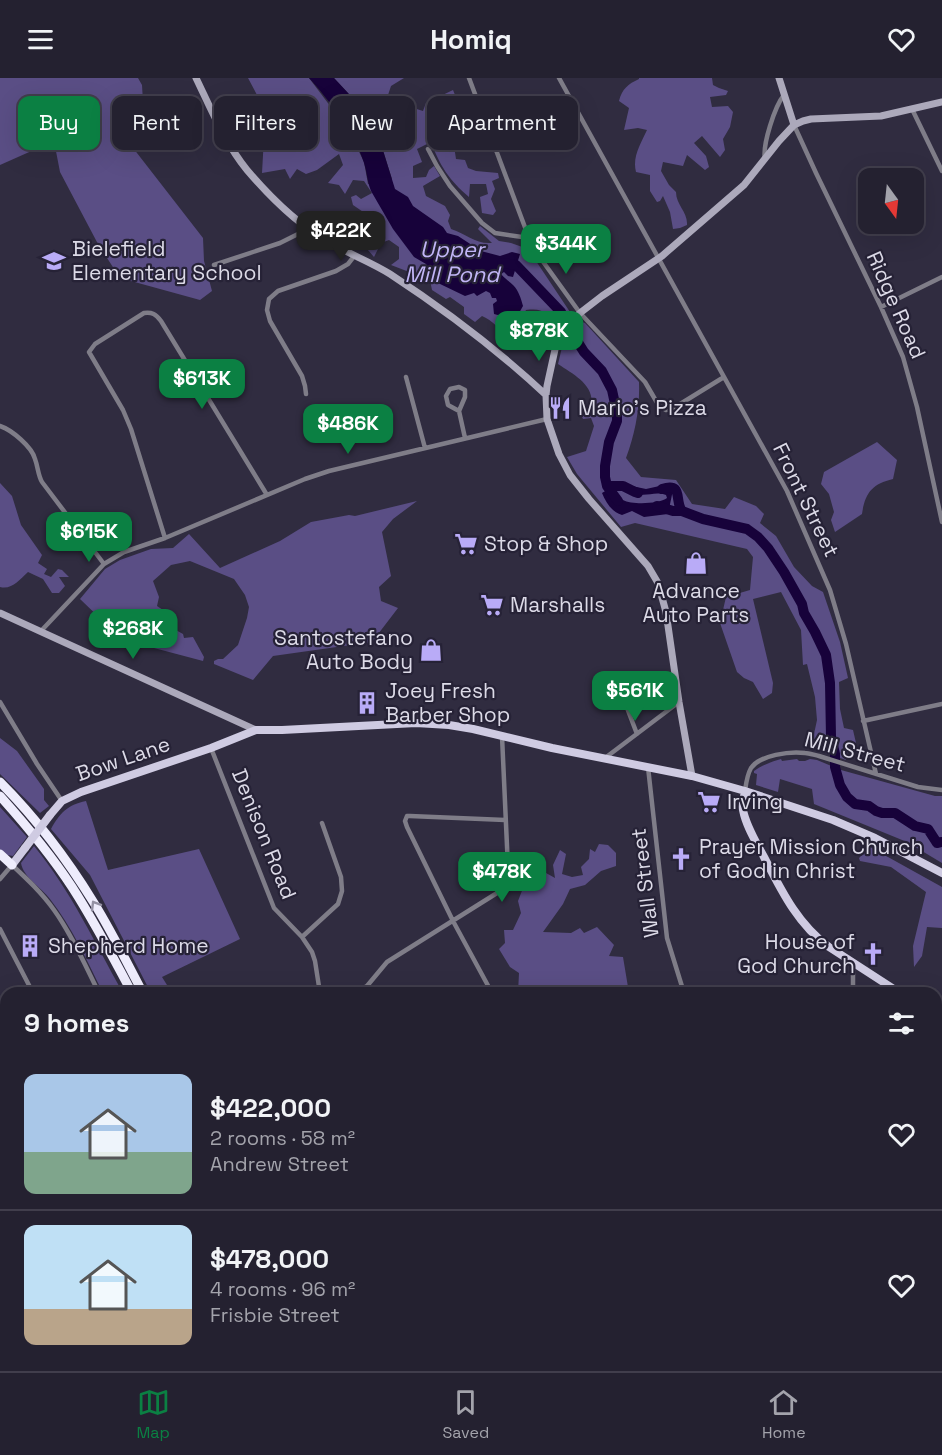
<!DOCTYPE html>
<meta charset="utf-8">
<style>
body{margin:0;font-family:"Space Grotesk",sans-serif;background:#302e3c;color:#f1f3f6;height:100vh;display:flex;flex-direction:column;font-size:22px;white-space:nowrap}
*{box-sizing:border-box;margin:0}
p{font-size:20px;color:#a3a3ab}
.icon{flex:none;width:33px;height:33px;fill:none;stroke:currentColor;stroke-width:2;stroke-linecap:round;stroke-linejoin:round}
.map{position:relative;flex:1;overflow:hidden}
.side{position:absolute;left:0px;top:909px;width:942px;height:384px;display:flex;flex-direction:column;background:#242130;border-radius:18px 18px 0 0;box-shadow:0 6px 24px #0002,0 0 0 2px #413e4c}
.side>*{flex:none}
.guide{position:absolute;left:18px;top:18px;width:600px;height:54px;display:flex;gap:12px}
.needle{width:39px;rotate:165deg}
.tools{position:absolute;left:858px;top:90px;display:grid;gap:12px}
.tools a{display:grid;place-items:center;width:66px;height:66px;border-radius:12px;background:#242130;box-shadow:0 6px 24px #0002,0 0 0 2px #413e4c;font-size:30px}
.price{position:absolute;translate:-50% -51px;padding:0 14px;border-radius:12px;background:#0b8043;color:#fff;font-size:20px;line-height:39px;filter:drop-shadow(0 2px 3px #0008)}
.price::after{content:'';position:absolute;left:50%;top:36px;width:18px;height:14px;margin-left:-9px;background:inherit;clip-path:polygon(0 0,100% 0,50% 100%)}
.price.active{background:#222;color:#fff}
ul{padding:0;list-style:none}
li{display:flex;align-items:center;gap:18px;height:150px;padding:0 24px}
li+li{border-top:2px solid #413e4c}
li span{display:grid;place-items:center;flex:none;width:168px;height:120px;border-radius:12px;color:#555}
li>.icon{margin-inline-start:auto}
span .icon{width:72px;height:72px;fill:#fffc;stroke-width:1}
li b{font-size:26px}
h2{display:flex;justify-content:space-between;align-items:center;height:72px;padding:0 24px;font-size:26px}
.tag{padding:0 21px;border-radius:12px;background:#242130;box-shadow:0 6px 24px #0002,0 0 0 2px #413e4c;font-size:21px;line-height:54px}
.tag.active{background:#0b8043;color:#fff}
header{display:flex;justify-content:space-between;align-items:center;height:78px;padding:0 24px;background:#242130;font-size:27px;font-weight:700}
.tab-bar{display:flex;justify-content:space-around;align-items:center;height:84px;border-top:2px solid #413e4c;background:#242130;font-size:16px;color:#a3a3ab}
.tab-bar a{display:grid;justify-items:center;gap:3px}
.tab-bar .active{color:#0b8043}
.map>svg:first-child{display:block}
.green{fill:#5a4e85}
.water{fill:#17023a}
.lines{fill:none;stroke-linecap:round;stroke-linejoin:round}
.river{stroke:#17023a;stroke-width:10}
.street{stroke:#7f7d88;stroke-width:4.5}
.secondary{stroke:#aca9bb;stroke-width:7}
.primary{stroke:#cfcbe2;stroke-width:8}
.highway{stroke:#eeecfc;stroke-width:9}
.primary-bridge{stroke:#cfcbe2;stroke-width:8}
.oneway{stroke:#9491a3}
.labels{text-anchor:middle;stroke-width:4.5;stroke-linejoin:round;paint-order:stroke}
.poi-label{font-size:21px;fill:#dcdae7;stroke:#262236;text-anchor:start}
.street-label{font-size:21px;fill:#dcdae7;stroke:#262236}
.water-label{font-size:22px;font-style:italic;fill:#c2b6f7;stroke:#262236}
</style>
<header><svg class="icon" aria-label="menu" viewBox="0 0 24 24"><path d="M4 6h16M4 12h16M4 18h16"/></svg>Homiq<svg class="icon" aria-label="heart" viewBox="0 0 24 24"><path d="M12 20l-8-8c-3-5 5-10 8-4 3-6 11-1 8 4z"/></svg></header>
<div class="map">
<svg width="942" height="1293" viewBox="0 0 942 1293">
<rect width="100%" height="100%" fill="#302c40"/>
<!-- green -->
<path class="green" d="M0,0H138L142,7L143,24L158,35L140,46L130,66L203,160L204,183L212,213L200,222L120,200L98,166L60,94L54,63L0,87Z
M248,0H309L349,53L364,84L368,106L392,101L376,50L348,15L334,0H404L391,8L387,20L395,32L397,42L404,44L407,28L423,33L426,25L453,12L455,17L444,29L448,39L454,38L465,48L461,59L454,68L456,81L465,82L468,90L476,93L498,95L499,100L492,103L495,111L491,121L496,133L493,137L482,135L480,119L488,116L486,106H470L469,119C449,102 440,88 431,64L417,71L422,84L413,88V100L426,99L429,92L434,88L440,98L423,108L426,118L445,128L450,137L448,143L451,151C467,156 474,166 492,165L478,151L480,148L499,163L511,165L528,171L570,234L569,239L563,249L556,247C546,234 543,230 526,232L511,263L506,262C501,251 493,243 482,238L475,244L464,236V229L450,219L446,221L432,212L430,202L391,187L399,181V169L389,162L381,165L374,179L361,164L371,154L369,138L353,127L351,119L356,117L361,121L372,115L364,103L353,102L345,116L339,107L328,105L343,87L339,76L317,92L306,96L297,91L290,101L285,91L262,95L264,59L275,58L283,63L299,65L306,53L285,17H274L267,22L226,38L221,31L257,17Z
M639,0H712L713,7L719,10L728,13L726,17L710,19L712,29L728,28L733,34L730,49L723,61L725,72L720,79L702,58L694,65L706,78L709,89L705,92L687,77L683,88L663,84L661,93L669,107L676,114C676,127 688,134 687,147L680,150L673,151L670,134L663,118L660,123L657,124L650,113V97L636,94C632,79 641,65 647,52L638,50L624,52L629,30L619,23C622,11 628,6 639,1Z
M579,243L585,245L639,304C640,331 635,356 626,380L641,399L676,402L692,426L725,431L734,419L756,428L764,436L760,445L776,458L794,489L812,508L823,514L840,564L848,600L839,604L840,631L844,650L853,652L856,665L849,666L846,682L811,670L817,642L815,619L807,586L803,587L801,552L781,514L753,521L773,605L772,615L763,621L753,604L744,600L737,594L720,545L726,519L750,512L753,479L747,471L635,445L621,449L577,396L567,379L586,373L594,348L591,340L583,341L580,334L591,330C596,307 574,297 558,286L564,261Z
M877,364L897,382L893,401C872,406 865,415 862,436L835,454L831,442L834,434L829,416L821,406L824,394Z
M0,405L12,418L21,447L42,477L38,485L47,491L44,496L51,499L58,491L62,492L69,499H59L65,508L59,515H52L43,501L28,494C19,502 12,512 0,509Z
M417,423L393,441L382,454L391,498L379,509L381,523L398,530L372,564L273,578L253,602L214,586V583L218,581H223L238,567L247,540L249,529L245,517L234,501L190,483L171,487L153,503L159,519L157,528L163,532V540L165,546L183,556L184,560L193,559L204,579L203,583L154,570L107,547L80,521L105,491L120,482L151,471L173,470L189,456L220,490L280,463L311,444L349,437L355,438Z
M0,660L17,673L44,711V722L49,728L40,735L0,696Z
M781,681L782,683L797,681L799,683H805L810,681L817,682L841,692L935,718H942V785L907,764L814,726L812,711L780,701L778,714L756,707L757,696L754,695V693C762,687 771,684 781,681Z
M86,723L108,792L199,771L240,861L162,899L172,915H151L90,797L51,751C60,735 67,727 86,723Z
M0,729L27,759L13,778L7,777L0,772Z
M599,766L608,767L616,775V788L601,793L585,807L570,811L563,826L543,854L571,855L580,850L584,855L597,849L614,867L609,878L623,879L629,915H518L519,895L510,889L499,871L505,865L504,852H513L521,835L518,823L525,805L537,807L546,795L555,800L553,787L560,772L566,776L562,796L572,799L583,797L581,789L589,781L590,771L595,774Z
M34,768C71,813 95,865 123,915H103C87,883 72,849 50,821C41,809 23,799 21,785Z
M870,769L942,809V850L927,849L922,878L914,889L913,868L926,814L891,789L860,783L859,780Z"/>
<!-- water -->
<path class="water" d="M309,0H334L348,15L376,50L395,111L408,119L413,128L443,149L447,155L458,158L481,173L500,178L512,174L520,176L513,199L508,198L504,194L501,196C505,201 509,203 513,207C519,213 521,221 523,228L519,235C510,238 503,239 494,236L493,226L497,223L496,220H492L490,215L486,213L477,218L474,215L465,218L438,205L430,196L426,186L414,179L393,151L371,113C367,103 367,94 364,85C356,57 329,22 309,0Z
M627,407L646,411L664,407H674L668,436L644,439L632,433L622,437C612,434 606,425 602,415L607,412C616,413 616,418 623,422C632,427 659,426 667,420L666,417C651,412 644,423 626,411Z"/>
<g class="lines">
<!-- river -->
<path class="river" d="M502,185L516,187L561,234L572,255L584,274L602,293L612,312L617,335V343L609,364L605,388V399L607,408L618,423
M607,408H623L635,414L638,415
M662,411C684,404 674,423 682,433
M657,428L673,433H682L703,441L747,451L758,459L768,470L784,494L802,526L804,535L815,554L826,577L830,605L831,659L835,676V689L840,707L847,719L855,726L869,728L876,733L882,735H895L915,748L928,751L937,765L942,764"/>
<!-- street -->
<path class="street" d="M469,0L529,160L544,185L580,235L645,304L659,328L666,332L672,331L724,299
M559,0L787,413L830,512L846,566L876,696
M912,31L942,93
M794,47L816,95L881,229L903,279L917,329L942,444
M428,71L437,88L450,108L482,145L495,155L529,160
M765,82C762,67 775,28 784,17
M214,187L280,165L308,151
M881,229L942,199
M406,299L425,370
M306,316L305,308L302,298L270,243L267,232L269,221L278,213L336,193L348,186L355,177
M459,333L448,327L446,318L450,311L459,309L465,312V319L459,333L465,360
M0,348C12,352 32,369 35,381C38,389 38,397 42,404L104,486
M165,460L131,351L123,332L89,274L95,266L144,235C152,234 156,236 161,243L267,417
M41,553L104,486L124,474L165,460L305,401L329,393L547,341
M616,601L637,656
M0,624L37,686L62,723
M863,643L942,626
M211,670L274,830L302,859L312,874L315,883L320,915
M605,680L679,624
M648,689L667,860L684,915
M745,713C746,706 747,697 751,690C760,677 790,673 805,675C809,675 814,677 819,678L918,709L942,712
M0,801L12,787C27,801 42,815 54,832C72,857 85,887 99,915
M0,851L33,915
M302,859L338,826L342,813L341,799L322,745
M231,915L242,914L253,915
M356,915L367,908L387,884L497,815C504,807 507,800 508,790L502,658
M492,915L453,843L407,749L405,743L407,738H410L505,742
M853,915V885
M0,961L6,959
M0,973L6,985
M936,977L942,973
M942,1118L936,1120L942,1129
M0,1173L6,1187
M0,1195L6,1192
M194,1287L196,1293
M232,1287L247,1293
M330,1287L335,1293
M496,1287L499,1293
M648,1287L650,1293
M800,1287L803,1293
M420,1293L428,1287
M772,1293L786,1287
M901,1293L942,1286"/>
<!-- secondary -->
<path class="secondary" d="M196,0C211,31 225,65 247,92C270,119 298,147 329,164C349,176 371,184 390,196C445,232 498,272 546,317
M779,0L794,47
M0,535L256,652
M692,698L679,624L666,534L658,505L648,488L589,421L570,397L559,376L547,341L546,317L547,308L556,267L566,250L580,235L602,218L662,178L744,107L779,63L794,47L803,43L811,41L881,38L942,24"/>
<!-- primary -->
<path class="primary" d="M745,713C744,719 742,725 743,732C746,748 756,764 764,779C781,812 798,847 829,869L900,915
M50,737L62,723L81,714L211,670L256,652H282L416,645L449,647L473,651L552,670L692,698L745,713L833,742L875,760L942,795
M12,787L25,770
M936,939L942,942"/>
<!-- highway -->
<path class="highway" d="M0,704C36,740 67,781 94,825C112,854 127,885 143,915
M0,718C26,747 51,777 72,809C94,843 113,879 132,915
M0,776L12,787
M372,1287L378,1293
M388,1287L395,1293
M480,1287L484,1293"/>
<!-- primary-bridge -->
<path class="primary-bridge" d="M25,770L50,737"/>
</g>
<!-- one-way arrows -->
<defs><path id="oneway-chevron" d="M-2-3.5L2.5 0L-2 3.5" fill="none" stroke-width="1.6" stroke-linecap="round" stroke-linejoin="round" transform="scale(1.5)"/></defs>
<use class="oneway" href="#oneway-chevron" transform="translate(95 827) rotate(-121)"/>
<!-- icons -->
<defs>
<g id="school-bare" transform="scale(1.8)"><path d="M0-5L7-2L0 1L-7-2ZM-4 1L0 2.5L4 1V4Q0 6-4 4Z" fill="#b9abf7" stroke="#262236" stroke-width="2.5" paint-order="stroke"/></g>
<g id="restaurant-bare" transform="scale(1.8)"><path d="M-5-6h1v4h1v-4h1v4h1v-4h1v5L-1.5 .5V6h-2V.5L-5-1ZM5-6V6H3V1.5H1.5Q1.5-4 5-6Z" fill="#b9abf7" stroke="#262236" stroke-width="2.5" paint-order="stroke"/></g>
<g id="supermarket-bare" transform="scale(1.8)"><path d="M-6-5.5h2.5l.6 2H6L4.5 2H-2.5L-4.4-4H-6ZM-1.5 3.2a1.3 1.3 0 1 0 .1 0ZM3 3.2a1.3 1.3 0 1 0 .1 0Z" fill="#b9abf7" stroke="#262236" stroke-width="2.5" paint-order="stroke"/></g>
<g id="shop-bare" transform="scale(1.8)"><path d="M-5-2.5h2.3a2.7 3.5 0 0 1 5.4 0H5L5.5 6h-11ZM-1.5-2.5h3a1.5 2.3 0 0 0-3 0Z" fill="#b9abf7" stroke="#262236" stroke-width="2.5" paint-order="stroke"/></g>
<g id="building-bare" transform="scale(1.8)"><path d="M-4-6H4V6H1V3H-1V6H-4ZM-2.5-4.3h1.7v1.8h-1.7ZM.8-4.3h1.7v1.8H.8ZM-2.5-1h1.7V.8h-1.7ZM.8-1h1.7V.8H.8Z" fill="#b9abf7" stroke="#262236" stroke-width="2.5" paint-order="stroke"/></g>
<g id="church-bare" transform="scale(1.8)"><path d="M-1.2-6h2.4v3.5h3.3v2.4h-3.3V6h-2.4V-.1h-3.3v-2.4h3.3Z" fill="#b9abf7" stroke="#262236" stroke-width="2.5" paint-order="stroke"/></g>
</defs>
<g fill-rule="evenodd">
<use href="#school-bare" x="54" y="183"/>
<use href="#restaurant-bare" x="560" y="330"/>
<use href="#supermarket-bare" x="466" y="466"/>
<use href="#shop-bare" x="696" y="485"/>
<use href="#supermarket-bare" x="492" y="527"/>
<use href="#shop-bare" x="431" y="572"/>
<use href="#building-bare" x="367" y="625"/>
<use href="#supermarket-bare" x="709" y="724"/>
<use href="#church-bare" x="681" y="781"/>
<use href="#building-bare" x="30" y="868"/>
<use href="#church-bare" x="873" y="876"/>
</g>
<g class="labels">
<!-- poi labels -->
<g class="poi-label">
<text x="72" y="178">Bielefield<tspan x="72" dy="24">Elementary School</tspan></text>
<text x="578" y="337">Mario's Pizza</text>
<text x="484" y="473">Stop &amp; Shop</text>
<text x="696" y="520" text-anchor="middle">Advance<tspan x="696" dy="24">Auto Parts</tspan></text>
<text x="510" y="534">Marshalls</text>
<text x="413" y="567" text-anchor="end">Santostefano<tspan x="413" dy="24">Auto Body</tspan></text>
<text x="385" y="620">Joey Fresh<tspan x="385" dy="24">Barber Shop</tspan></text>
<text x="727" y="731">Irving</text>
<text x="699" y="776">Prayer Mission Church<tspan x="699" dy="24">of God in Christ</tspan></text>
<text x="855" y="871" text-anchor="end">House of<tspan x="855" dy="24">God Church</tspan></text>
<text x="48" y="875">Shepherd Home</text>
</g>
<!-- street labels -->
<g class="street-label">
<text transform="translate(896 227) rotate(66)" y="7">Ridge Road</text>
<text transform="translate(806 422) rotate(64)" y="7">Front Street</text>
<text transform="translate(855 674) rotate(15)" y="7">Mill Street</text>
<text transform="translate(123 681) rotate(-19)" y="7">Bow Lane</text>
<text transform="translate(264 756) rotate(68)" y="7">Denison Road</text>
<text transform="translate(645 805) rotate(-97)" y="7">Wall Street</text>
</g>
<!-- water labels -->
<g class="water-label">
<text x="452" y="179">Upper<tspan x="452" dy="25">Mill Pond</tspan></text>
</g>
</g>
</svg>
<div class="tools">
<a><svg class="needle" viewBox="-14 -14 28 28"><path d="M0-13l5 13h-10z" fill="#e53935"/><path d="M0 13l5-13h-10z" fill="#a3a3ab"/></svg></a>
</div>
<b class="price active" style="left:341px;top:184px">$422K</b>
<b class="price" style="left:566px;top:197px">$344K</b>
<b class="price" style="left:539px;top:284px">$878K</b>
<b class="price" style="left:202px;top:332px">$613K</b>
<b class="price" style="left:348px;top:377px">$486K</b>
<b class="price" style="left:89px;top:485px">$615K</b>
<b class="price" style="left:133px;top:582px">$268K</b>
<b class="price" style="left:635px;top:644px">$561K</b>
<b class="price" style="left:502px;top:825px">$478K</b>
<div class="guide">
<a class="tag active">Buy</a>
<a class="tag">Rent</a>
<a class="tag">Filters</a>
<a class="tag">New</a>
<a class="tag">Apartment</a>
</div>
<section class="side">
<h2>9 homes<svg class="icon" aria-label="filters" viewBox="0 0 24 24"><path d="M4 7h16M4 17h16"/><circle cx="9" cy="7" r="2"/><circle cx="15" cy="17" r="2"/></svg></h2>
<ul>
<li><span style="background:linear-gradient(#a9c7e8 65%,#7fa58c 0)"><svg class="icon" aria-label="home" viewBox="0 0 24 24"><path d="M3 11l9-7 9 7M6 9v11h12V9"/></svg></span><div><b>$422,000</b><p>2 rooms · 58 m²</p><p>Andrew Street</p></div><svg class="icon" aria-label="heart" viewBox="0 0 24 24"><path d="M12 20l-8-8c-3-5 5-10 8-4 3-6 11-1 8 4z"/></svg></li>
<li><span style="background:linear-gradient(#bfe0f5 70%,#b9a48a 0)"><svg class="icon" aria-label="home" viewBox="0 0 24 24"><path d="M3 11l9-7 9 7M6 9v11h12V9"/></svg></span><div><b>$478,000</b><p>4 rooms · 96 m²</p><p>Frisbie Street</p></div><svg class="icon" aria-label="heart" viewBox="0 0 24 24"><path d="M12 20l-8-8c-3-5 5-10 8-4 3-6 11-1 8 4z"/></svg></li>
</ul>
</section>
</div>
<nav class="tab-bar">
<a class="active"><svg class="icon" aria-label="map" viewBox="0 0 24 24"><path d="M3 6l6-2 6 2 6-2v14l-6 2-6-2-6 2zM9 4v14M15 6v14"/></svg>Map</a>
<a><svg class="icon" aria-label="saved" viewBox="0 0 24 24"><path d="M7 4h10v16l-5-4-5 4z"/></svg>Saved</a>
<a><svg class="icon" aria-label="home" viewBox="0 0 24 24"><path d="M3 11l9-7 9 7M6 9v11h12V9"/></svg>Home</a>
</nav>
